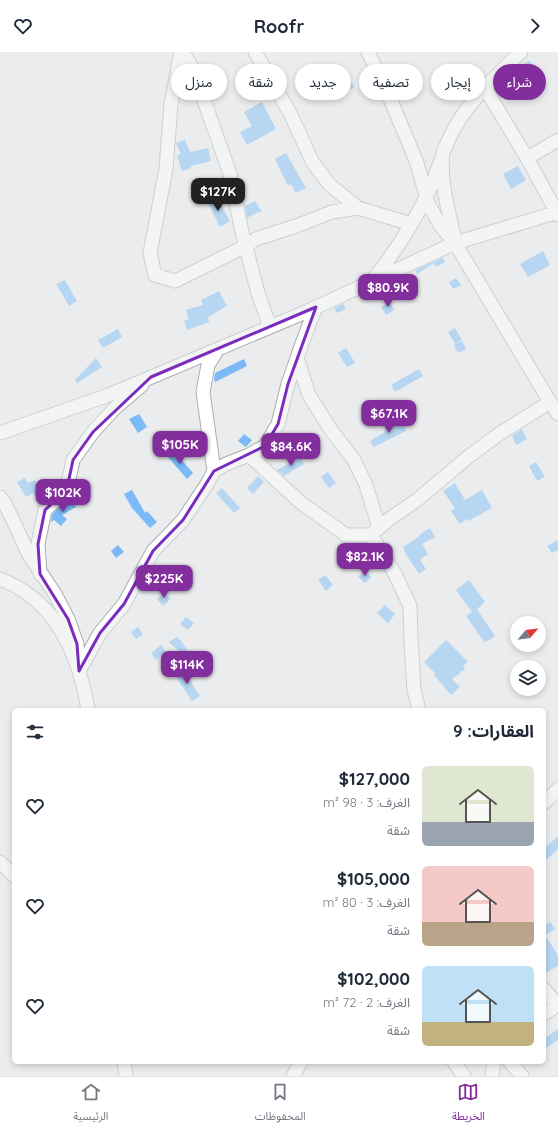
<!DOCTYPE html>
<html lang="ar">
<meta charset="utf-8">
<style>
body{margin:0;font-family:Quicksand,"Noto Sans Arabic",sans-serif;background:#f2f2f3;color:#1f2937;direction:rtl;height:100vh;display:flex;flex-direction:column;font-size:15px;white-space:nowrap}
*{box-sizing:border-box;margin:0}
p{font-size:13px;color:#747a83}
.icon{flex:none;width:22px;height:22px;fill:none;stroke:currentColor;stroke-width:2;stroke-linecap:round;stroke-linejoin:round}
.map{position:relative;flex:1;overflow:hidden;direction:ltr}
.details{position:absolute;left:12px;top:656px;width:534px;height:356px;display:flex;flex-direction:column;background:#fff;border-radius:6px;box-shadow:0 2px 6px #0003;direction:rtl}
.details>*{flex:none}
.hud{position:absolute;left:12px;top:12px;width:534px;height:36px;direction:rtl;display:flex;gap:8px}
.needle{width:26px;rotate:61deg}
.buttons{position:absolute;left:510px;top:564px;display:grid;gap:8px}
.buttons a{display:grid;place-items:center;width:36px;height:36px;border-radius:50%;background:#fff;box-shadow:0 2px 6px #0003;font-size:20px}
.price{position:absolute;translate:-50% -34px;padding:0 9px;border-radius:8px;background:#832e9d;color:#fff;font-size:13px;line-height:26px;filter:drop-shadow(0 1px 2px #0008)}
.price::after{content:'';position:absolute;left:50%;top:24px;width:12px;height:9px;margin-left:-6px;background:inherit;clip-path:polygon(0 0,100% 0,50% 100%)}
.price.selected{background:#222;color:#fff}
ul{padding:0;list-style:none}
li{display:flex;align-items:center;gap:12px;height:100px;padding:0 12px}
li span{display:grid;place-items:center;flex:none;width:112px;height:80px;border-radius:6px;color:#555}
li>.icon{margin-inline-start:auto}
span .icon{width:48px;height:48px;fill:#fffc;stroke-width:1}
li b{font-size:17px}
h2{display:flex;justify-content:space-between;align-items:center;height:48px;padding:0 12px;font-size:17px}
.chip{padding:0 14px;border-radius:18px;background:#fff;box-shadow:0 2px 6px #0003;font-size:14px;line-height:36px}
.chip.selected{background:#832e9d;color:#fff}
header{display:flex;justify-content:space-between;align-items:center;height:52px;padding:0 12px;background:#fff;font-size:18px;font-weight:700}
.tab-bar{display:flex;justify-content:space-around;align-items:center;height:56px;border-top:1px solid #e0e1e3;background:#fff;font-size:11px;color:#747a83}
.tab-bar a{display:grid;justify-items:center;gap:2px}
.tab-bar .selected{color:#832e9d}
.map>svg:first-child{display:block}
.building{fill:#7bbaf6}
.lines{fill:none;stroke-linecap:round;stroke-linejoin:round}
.minor-casing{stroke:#abadae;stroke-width:15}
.minor{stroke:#fff;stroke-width:13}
.marked{fill:none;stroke:#7b2cbf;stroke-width:3;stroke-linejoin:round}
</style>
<header><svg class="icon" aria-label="forward" viewBox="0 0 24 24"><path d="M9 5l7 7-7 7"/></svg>Roofr<svg class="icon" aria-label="heart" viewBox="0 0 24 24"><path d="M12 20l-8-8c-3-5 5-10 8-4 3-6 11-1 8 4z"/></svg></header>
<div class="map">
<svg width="558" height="1024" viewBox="0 0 558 1024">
<rect width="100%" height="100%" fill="#eaeced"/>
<!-- building -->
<path class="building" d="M530,9L546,37L537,42L521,13Z
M307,18L311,25L304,29L299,22Z
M350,27L354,35L340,43L336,35Z
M262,50L276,77L247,93L240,80L252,74L244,60Z
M185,88L190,100L208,96L211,109L191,114V116L182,119L177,103L181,102L176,91Z
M286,101L306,136L296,141L291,132L288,134L275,107Z
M518,114L526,128L511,137L503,122Z
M216,144L230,169L220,175L207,149Z
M255,149L262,160H258L247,166L245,154Z
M543,199L550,213L528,225L520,212Z
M447,204L443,206L445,210L436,215L434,211L417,222L415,218Z
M456,226L461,233L453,237L449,230Z
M65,228L77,249L69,254L56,232Z
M219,239L227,254L208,265L209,270L187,278L184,269L189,267L186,258L203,253L201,248Z
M390,250L394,258L386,263L381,255Z
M343,252L346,257L337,261L334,256Z
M455,276L462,288L455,292L448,280Z
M118,277L122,285L103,296L98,288Z
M462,289L466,297L458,301L454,293Z
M346,296L355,311L347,315L338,301Z
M96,306L102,315L77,331L75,328Z
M244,307L247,314L215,330L214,327L215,321Z
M419,317L423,324L395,340L391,333Z
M139,362L147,375L138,381L129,367Z
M402,370L406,379L374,395L370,389L385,380L384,379Z
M522,377L527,387L516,393L512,384Z
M244,382L252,388L246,395L238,389Z
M174,399L193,421L187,427L167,404Z
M300,405L304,412L284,424L277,418Z
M536,410L545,425L537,429L529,414Z
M328,420L336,431L329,436L321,425Z
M258,424L264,430L253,442L247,436Z
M25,426L28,431L35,428L37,432L42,429L47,437L35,444L33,441L26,445L17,430Z
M455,431L465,448L482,438L492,456L468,469L467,467L460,472L451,459L455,456L443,439Z
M222,436L240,456L234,461L216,441Z
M132,438L145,461L147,459L157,470L150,476L132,456L124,442Z
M72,448L76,455L62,463L67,467L61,474L54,468L51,470L52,463L55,459L62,453Z
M430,476L435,485L422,492L428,502L420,508L426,517L419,522L404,499L405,498L403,495L420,484L419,483Z
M558,488V498L552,501L547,494Z
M118,493L124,500L116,506L111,499Z
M365,519L371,525L365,531L358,525Z
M325,523L333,533L326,539L318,528Z
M469,528L485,550L477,557L495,584L486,590L485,589L484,590L466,564L472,560L456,538Z
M165,541L170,547L163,554L157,547Z
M385,553L395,562L388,571L377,561Z
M186,565L194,571L188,578L180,572Z
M138,575L143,582L136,587L131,580Z
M177,585L182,590L192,606L200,601L204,608L195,614L169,590Z
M446,588L468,610L463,614L465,617L452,627L460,635L451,643L434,623L436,622L424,610Z
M161,593L166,600L156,608L151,601Z
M182,617L200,644L192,649L174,622Z
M558,784V797L544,810V797Z
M550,870L555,877L545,883L558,903V914L544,922V874Z
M558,977V988L544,997V987Z"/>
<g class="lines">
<!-- minor casing -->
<g class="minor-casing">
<path id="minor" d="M181,0L171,52L166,117L150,201L155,223L175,229L246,194L256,187L296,174L332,160L358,156L411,172
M183,0L193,17L230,122L242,180L258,241L270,275
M255,0L291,63L313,111L330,133L358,156
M368,0L389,44L417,111L428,151L440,173L455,191L550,350L558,362
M485,36L527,106L558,163
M527,106L558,88
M455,189C450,165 439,126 443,101C444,97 447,92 449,87C464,53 494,26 521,0
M373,228C395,200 415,169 430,137C434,128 437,118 441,108
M297,306L309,343L331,378L354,408L366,433L379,476
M0,381L109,343L308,259L455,191L558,160
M249,403L265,394L278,372L288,332L303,289L316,255
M214,419L203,340L208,313L218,297
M0,445L4,450L11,464L29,503L55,542L68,567L77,592L79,619
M40,522L38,492L45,458L58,446L69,427L73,408L93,380L115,356L142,333
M0,527C56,548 79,603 88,658
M79,619L100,581L124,552L153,499L183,468L207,432L214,419L226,412L249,403L300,450L346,483H371
M419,658L414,638L411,588L410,554L395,522L371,483L388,468L417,448L468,405L499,382L550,350
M544,751L558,737
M0,810L14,824
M544,937L557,953
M544,962L557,953L558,954
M124,1010L126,1024
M454,1010L464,1024
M510,1010L522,1024
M293,1024L301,1010
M492,1024L494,1010"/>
</g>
<!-- minor -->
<use href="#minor" class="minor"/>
</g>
<!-- marked area -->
<path d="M0 0H558V1024H0ZM316,255L288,332L278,372L265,394L214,419L183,468L153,499L124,552L100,581L79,619L77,592L68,567L40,522L38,492L45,458L58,446L69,427L73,408L93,380L151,325Z" fill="#eaeced" fill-opacity=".55" fill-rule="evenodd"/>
<path class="marked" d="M316,255L288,332L278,372L265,394L214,419L183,468L153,499L124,552L100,581L79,619L77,592L68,567L40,522L38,492L45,458L58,446L69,427L73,408L93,380L151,325Z"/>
</svg>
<div class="buttons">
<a><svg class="needle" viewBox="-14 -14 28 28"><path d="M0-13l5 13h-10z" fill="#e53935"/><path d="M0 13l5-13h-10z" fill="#747a83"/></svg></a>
<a><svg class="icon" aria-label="layers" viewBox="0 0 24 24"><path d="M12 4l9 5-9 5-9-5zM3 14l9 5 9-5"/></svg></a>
</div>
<b class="price selected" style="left:218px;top:160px">$127K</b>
<b class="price" style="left:388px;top:256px">$80.9K</b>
<b class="price" style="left:389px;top:382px">$67.1K</b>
<b class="price" style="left:180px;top:413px">$105K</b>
<b class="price" style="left:291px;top:415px">$84.6K</b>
<b class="price" style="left:63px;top:461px">$102K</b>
<b class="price" style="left:365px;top:525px">$82.1K</b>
<b class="price" style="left:164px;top:547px">$225K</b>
<b class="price" style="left:187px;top:633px">$114K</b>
<div class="hud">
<a class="chip selected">شراء</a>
<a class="chip">إيجار</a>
<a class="chip">تصفية</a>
<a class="chip">جديد</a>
<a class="chip">شقة</a>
<a class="chip">منزل</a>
</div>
<section class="details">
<h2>العقارات: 9<svg class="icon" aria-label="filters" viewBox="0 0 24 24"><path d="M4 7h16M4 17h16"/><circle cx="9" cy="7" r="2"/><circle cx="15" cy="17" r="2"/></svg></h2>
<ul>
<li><span style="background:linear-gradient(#dfe7d0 70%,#9aa5b1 0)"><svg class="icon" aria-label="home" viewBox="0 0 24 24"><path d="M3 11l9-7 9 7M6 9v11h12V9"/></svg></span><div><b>$127,000</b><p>الغرف: 3 · 98 m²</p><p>شقة</p></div><svg class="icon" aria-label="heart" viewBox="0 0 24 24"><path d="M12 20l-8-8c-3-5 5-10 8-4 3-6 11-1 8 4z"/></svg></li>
<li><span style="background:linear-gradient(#f6c9c9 70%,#b9a48a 0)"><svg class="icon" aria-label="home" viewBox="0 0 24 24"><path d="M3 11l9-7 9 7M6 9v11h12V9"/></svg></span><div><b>$105,000</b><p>الغرف: 3 · 80 m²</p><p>شقة</p></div><svg class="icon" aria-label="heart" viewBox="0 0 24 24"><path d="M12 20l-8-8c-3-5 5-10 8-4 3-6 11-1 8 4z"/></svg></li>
<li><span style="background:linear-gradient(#bfe0f5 70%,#c2b280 0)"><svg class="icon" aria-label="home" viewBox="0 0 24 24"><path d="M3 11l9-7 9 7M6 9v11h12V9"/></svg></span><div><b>$102,000</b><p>الغرف: 2 · 72 m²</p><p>شقة</p></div><svg class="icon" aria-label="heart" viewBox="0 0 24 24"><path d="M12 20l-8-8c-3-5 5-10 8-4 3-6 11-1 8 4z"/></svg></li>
</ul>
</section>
</div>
<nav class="tab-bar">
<a class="selected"><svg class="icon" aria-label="map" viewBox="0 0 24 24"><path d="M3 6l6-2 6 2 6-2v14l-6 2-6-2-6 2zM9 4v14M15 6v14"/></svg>الخريطة</a>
<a><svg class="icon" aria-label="saved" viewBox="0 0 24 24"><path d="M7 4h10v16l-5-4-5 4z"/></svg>المحفوظات</a>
<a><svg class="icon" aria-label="home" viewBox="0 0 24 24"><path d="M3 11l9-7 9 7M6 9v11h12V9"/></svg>الرئيسية</a>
</nav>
